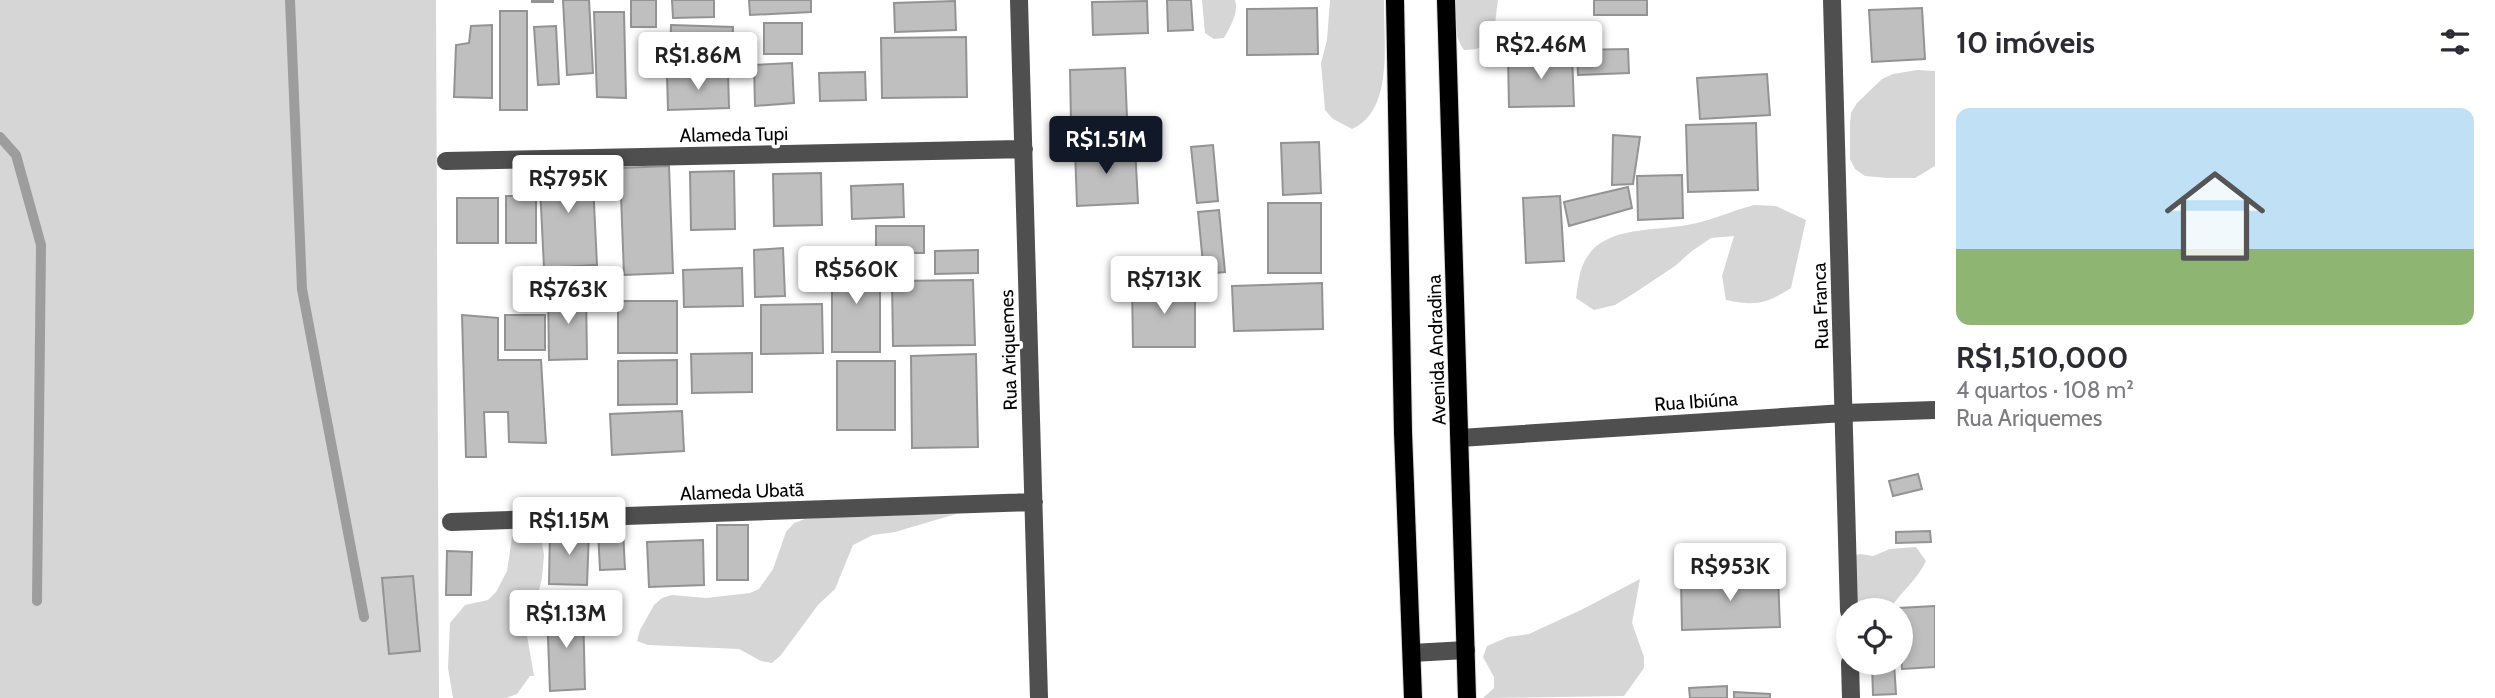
<!DOCTYPE html>
<html lang="pt">
<meta charset="utf-8">
<style>
body{margin:0;font-family:Cabin,sans-serif;background:#f7f7f7;color:#2b2b33;height:100vh;display:flex;flex-direction:column;font-size:26px;white-space:nowrap}
*{box-sizing:border-box;margin:0}
p{font-size:23px;color:#7c7c81}
.icon{flex:none;width:38px;height:38px;fill:none;stroke:currentColor;stroke-width:2;stroke-linecap:round;stroke-linejoin:round}
.map{position:relative;flex:1;overflow:hidden}
.sheet{display:flex;flex-direction:column;background:#fff;width:560px}
.sheet>*{flex:none}
.tools{position:absolute;left:1836px;top:598px;display:grid;gap:14px}
.tools a{display:grid;place-items:center;width:77px;height:77px;border-radius:50%;background:#fff;box-shadow:0 4px 10px #0003;font-size:35px}
.price{position:absolute;translate:-50% -60px;padding:0 16px;border-radius:7px;background:#fff;color:#222;font-size:23px;line-height:46px;filter:drop-shadow(0 2px 4px #0008)}
.price::after{content:'';position:absolute;left:50%;top:42px;width:21px;height:16px;margin-left:-10px;background:inherit;clip-path:polygon(0 0,100% 0,50% 100%)}
.price.on{background:#111827;color:#fff}
ul{padding:0;list-style:none}
li{display:grid;align-content:center;gap:14px;height:371px;padding:0 21px}
li span{display:grid;place-items:center;height:217px;border-radius:14px;color:#555}
li>.icon{margin-inline-start:auto}
span .icon{width:126px;height:126px;fill:#fffc;stroke-width:1}
li b{font-size:30px}
h2{display:flex;justify-content:space-between;align-items:center;height:84px;padding:0 21px;font-size:30px}
main{display:flex;flex:1;min-height:0}
.map>svg:first-child{display:block}
.green{fill:#d6d6d6}
.lines{fill:none;stroke-linecap:round;stroke-linejoin:round}
.stream{stroke:#9d9d9d;stroke-width:10}
.building{fill:#bfbfbf;stroke:#939393;stroke-width:2}
.major-casing{stroke:#dbdbdb;stroke-width:20}
.minor{stroke:#4f4f4f;stroke-width:18}
.major{stroke:#000;stroke-width:18}
.labels{text-anchor:middle;stroke-width:7;stroke-linejoin:round;paint-order:stroke}
.street-label{font-size:19px;fill:#000;stroke:#fff}
</style>
<main>
<div class="map">
<svg width="1935" height="698" viewBox="0 0 1935 698">
<rect width="100%" height="100%" fill="#fff"/>
<!-- green -->
<path class="green" d="M0,0H436L439,698H0Z
M1202,0H1235C1239,13 1230,27 1224,38L1214,39L1205,33Z
M1330,0H1384C1383,39 1395,110 1352,129L1333,119L1325,110L1321,63L1327,40Z
M1456,0H1498L1493,39C1484,47 1477,50 1464,50C1453,34 1454,19 1456,0Z
M1917,70L1935,71V166L1915,178H1888L1865,176L1855,169L1850,159V124L1851,113L1857,103L1882,79L1893,74Z
M1754,205L1776,206L1806,220L1791,288C1764,305 1756,306 1726,300L1722,276L1734,236L1711,238L1692,251L1675,266L1636,292L1615,305L1594,310L1576,298C1578,284 1579,269 1587,257C1606,226 1656,231 1687,225C1711,221 1731,211 1754,205Z
M956,514L895,532L873,535L853,545L835,589L818,605L781,655L772,663L761,661L739,649L648,645L637,641L640,630L654,605L662,598L672,595L706,598L750,593L759,589L773,569L786,532L794,523L805,519L849,516Z
M530,524L540,531L544,555L542,578L539,590L526,606V630L534,676H530L517,694L506,698H453L448,668L450,623L465,605L488,600L496,592L507,571L512,537L519,528Z
M1916,547L1926,561C1917,580 1899,594 1888,611H1856L1855,555L1861,554L1873,556L1890,549Z
M1640,579L1632,623L1644,657V668L1624,696L1483,698L1494,688V677L1483,657L1487,646L1508,637L1529,634L1583,609Z"/>
<g class="lines">
<!-- stream -->
<path class="stream" d="M290,0L302,289L364,617
M0,137L16,155L41,245L37,601"/>
</g>
<!-- building -->
<path class="building" d="M532,0H553V2H532Z
M563,0H589L593,73L567,75Z
M631,0H656V27H631Z
M672,0H714V17L673,18Z
M749,0H811V12L750,15Z
M1167,0H1191L1193,30L1168,31Z
M1594,0H1647V15H1594Z
M955,1L956,30L895,32L894,3Z
M1147,1L1148,33L1093,35L1092,2Z
M1317,8L1318,54L1247,55V9Z
M1922,8L1925,59L1872,62L1869,10Z
M500,11H527V110H500Z
M594,12H624L626,98L597,97Z
M764,23H802V54H764Z
M492,25V98L454,97L456,45L469,43L471,26Z
M671,25L733,27L732,60L670,57Z
M556,26L559,84L538,85L534,27Z
M966,37L967,97L882,98L881,38Z
M1628,49L1629,73L1578,75L1577,50Z
M1572,54L1574,106L1509,107L1508,56Z
M792,63L794,103L755,106L754,65Z
M1125,68L1127,118L1071,121L1070,70Z
M865,72L866,100L820,101L819,73Z
M728,73L729,108L668,110L667,75Z
M1767,74L1770,115L1700,119L1697,78Z
M1756,123L1758,190L1688,192L1686,125Z
M1613,135L1640,137L1633,184L1612,185Z
M1319,142L1321,193L1283,195L1281,143Z
M1213,145L1218,201L1197,203L1191,147Z
M1135,147L1138,203L1077,206L1075,149Z
M592,163L597,265L544,268L539,165Z
M669,166L673,273L624,275L620,168Z
M734,171L735,229L691,230L690,172Z
M821,173L822,225L774,226L773,174Z
M1682,175L1683,218L1638,220L1637,176Z
M903,184L904,217L852,219L851,186Z
M1628,187L1632,208L1569,226L1564,202Z
M506,196H536V243H506Z
M1560,196L1564,261L1526,263L1523,198Z
M457,198H498V243H457Z
M1268,203H1321V273H1268Z
M1219,210L1225,272L1204,274L1198,212Z
M876,226H924V253H876Z
M783,248L785,296L755,297L754,250Z
M978,250V273L935,274V251Z
M832,260H880V352H832Z
M742,268L743,306L684,307L683,270Z
M973,280L975,345L893,346L892,281Z
M1322,283L1323,329L1234,331L1232,286Z
M1195,285V347H1133L1132,286Z
M586,292L587,359L549,360L548,293Z
M618,301H677V353H618Z
M822,304L823,353L761,354V305Z
M462,315L498,318V360H541L546,443L509,442L508,412H484L486,457H466Z
M505,315H545V350H505Z
M752,353V392L692,393L691,354Z
M976,354L978,447L912,448L911,356Z
M677,360V404L618,405V361Z
M837,361H895V430H837Z
M682,411L684,451L612,455L610,414Z
M1918,474L1922,489L1893,496L1889,481Z
M717,525H748V580H717Z
M550,529L589,531L587,585L549,584Z
M623,530L625,569L600,570L598,531Z
M1930,531L1931,542L1896,543V532Z
M703,540L704,585L649,587L647,542Z
M447,551L472,552L471,595H446Z
M413,576L420,651L389,654L382,578Z
M1778,577L1780,627L1682,630L1681,579Z
M1935,606V667L1902,669L1899,608Z
M583,610L585,689L550,691L547,611Z
M1872,663H1894L1896,694L1873,695Z
M1727,686V698H1690L1689,688Z
M1734,692L1770,694V698H1734Z"/>
<g class="lines">
<!-- major casing -->
<g class="major-casing">
<path id="major" d="M1395,0L1403,432L1413,698
M1446,0L1467,698"/>
</g>
<!-- minor -->
<path class="minor" d="M1019,0L1039,698
M1832,0L1849,611
M446,161L1024,149
M1460,438L1844,413L1935,410
M451,522L1034,502
M1412,653L1466,650
M1850,663L1851,698"/>
<!-- major -->
<use href="#major" class="major"/>
</g>
<g class="labels">
<!-- street labels -->
<g class="street-label">
<text transform="translate(734 134) rotate(-1)" y="7">Alameda Tupi</text>
<text transform="translate(1820 306) rotate(-92)" y="7">Rua Franca</text>
<text transform="translate(1008 350) rotate(-92)" y="7">Rua Ariquemes</text>
<text transform="translate(1436 350) rotate(-92)" y="7">Avenida Andradina</text>
<text transform="translate(1696 401) rotate(-4)" y="7">Rua Ibiúna</text>
<text transform="translate(742 491) rotate(-2)" y="7">Alameda Ubatã</text>
</g>
</g>
</svg>
<div class="tools">
<a><svg class="icon" aria-label="locate" viewBox="0 0 24 24"><circle cx="12" cy="12" r="6"/><path d="M12 2v4M12 18v4M2 12h4M18 12h4"/></svg></a>
</div>
<b class="price" style="left:1541px;top:81px">R$2.46M</b>
<b class="price" style="left:698px;top:92px">R$1.86M</b>
<b class="price on" style="left:1106px;top:176px">R$1.51M</b>
<b class="price" style="left:568px;top:215px">R$795K</b>
<b class="price" style="left:856px;top:306px">R$560K</b>
<b class="price" style="left:1164px;top:316px">R$713K</b>
<b class="price" style="left:568px;top:326px">R$763K</b>
<b class="price" style="left:569px;top:557px">R$1.15M</b>
<b class="price" style="left:1730px;top:603px">R$953K</b>
<b class="price" style="left:566px;top:650px">R$1.13M</b>
</div>
<section class="sheet">
<h2>10 imóveis<svg class="icon" aria-label="filters" viewBox="0 0 24 24"><path d="M4 7h16M4 17h16"/><circle cx="9" cy="7" r="2"/><circle cx="15" cy="17" r="2"/></svg></h2>
<ul>
<li><span style="background:linear-gradient(#bfe0f5 65%,#8fb573 0)"><svg class="icon" aria-label="home" viewBox="0 0 24 24"><path d="M3 11l9-7 9 7M6 9v11h12V9"/></svg></span><div><b>R$1,510,000</b><p>4 quartos · 108 m²</p><p>Rua Ariquemes</p></div></li>
</ul>
</section>
</main>
